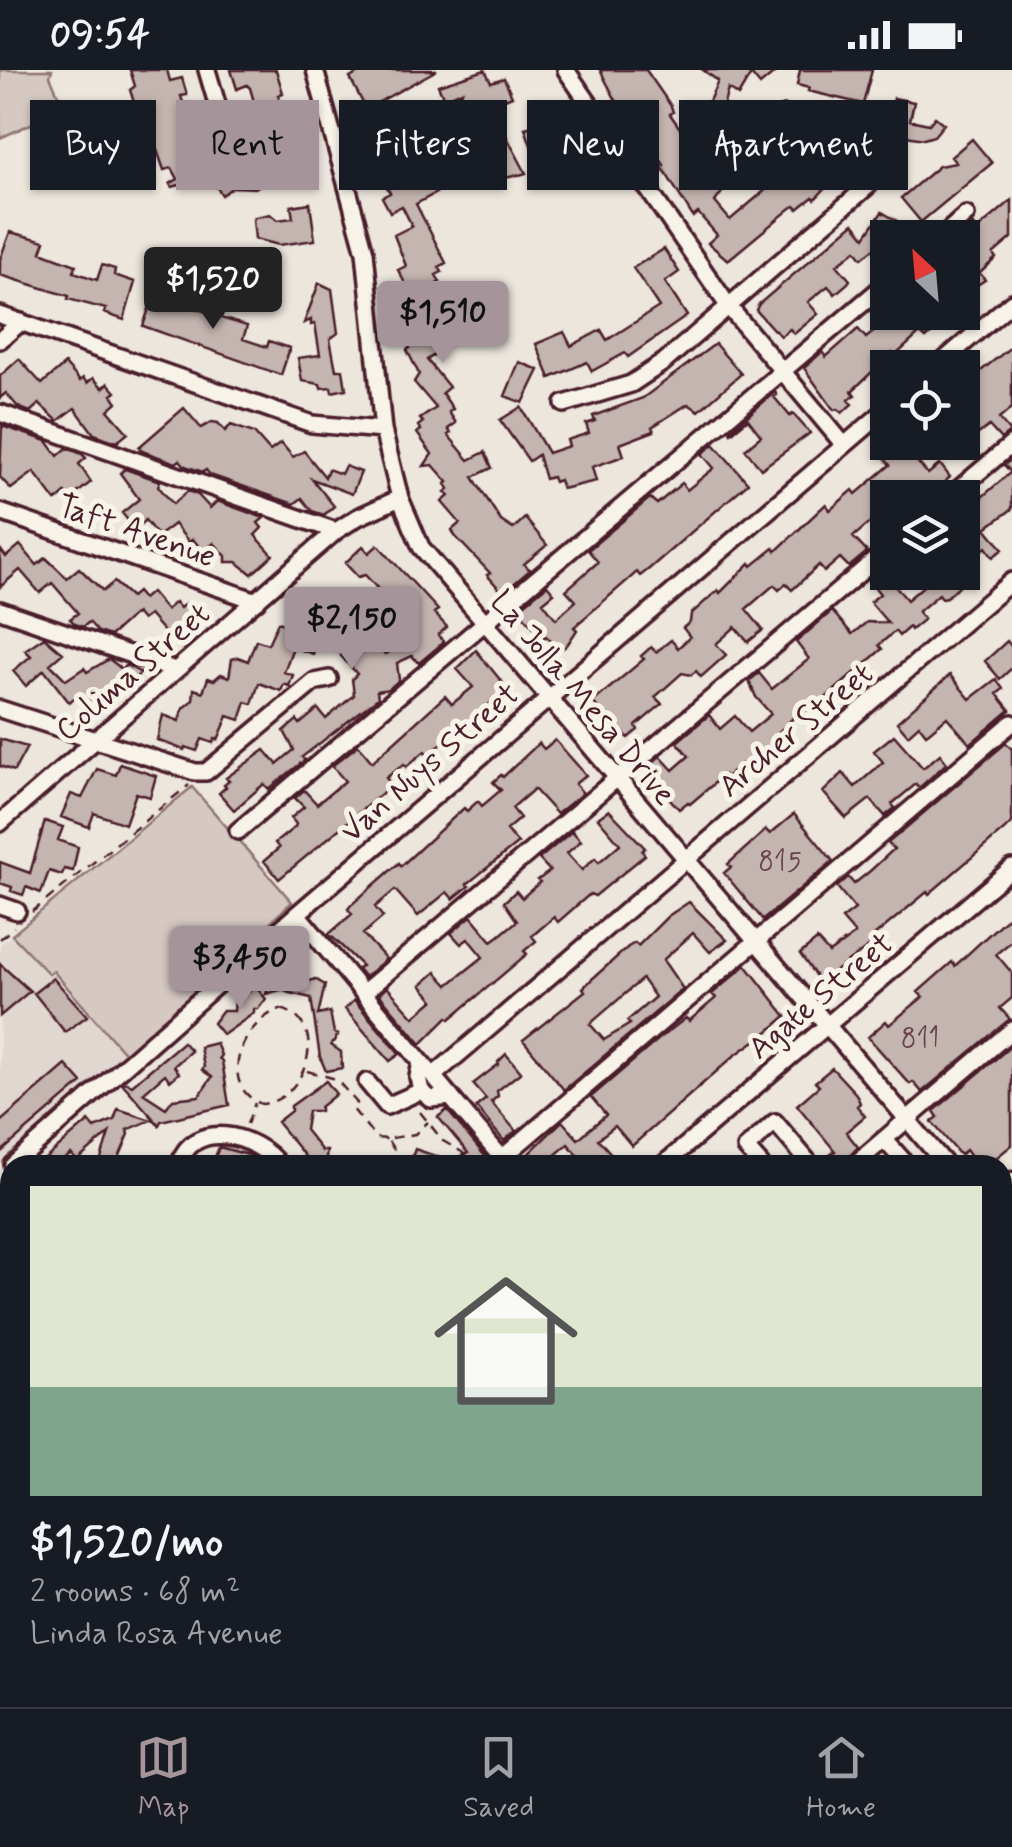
<!DOCTYPE html>
<meta charset="utf-8">
<style>
body{margin:0;font-family:Mynerve,sans-serif;background:#242831;color:#f1f3f6;height:100vh;display:flex;flex-direction:column;font-size:38px;white-space:nowrap}
*{box-sizing:border-box;margin:0}
p{font-size:32px;color:#9ea1a6}
.icon{flex:none;width:55px;height:55px;fill:none;stroke:currentColor;stroke-width:2;stroke-linecap:round;stroke-linejoin:round}
.map{position:relative;flex:1;overflow:hidden}
.panel{position:absolute;left:0px;top:1085px;width:1012px;height:552px;display:flex;flex-direction:column;background:#171b24;border-radius:30px 30px 0 0;box-shadow:0 2px 8px #0004}
.panel>*{flex:none}
.top-card{position:absolute;left:30px;top:30px;width:952px;height:90px;display:flex;gap:20px}
.needle{width:65px;rotate:334deg}
.fabs{position:absolute;left:870px;top:150px;display:grid;gap:20px}
.fabs a{display:grid;place-items:center;width:110px;height:110px;border-radius:0px;background:#171b24;box-shadow:0 2px 8px #0004;font-size:50px}
.price{position:absolute;translate:-50% -85px;padding:0 22px;border-radius:10px;background:#a6949b;color:#111;font-size:32px;line-height:65px;filter:drop-shadow(0 2px 5px #0008)}
.price::after{content:'';position:absolute;left:50%;top:60px;width:30px;height:22px;margin-left:-15px;background:inherit;clip-path:polygon(0 0,100% 0,50% 100%)}
.price.current{background:#222;color:#fff}
ul{padding:0;list-style:none}
li{display:grid;align-content:center;gap:20px;height:530px;padding:0 30px}
li span{display:grid;place-items:center;height:310px;border-radius:0px;color:#555}
li>.icon{margin-inline-start:auto}
span .icon{width:180px;height:180px;fill:#fffc;stroke-width:1}
li b{font-size:42px}
.chip{padding:0 35px;border-radius:0px;background:#171b24;box-shadow:0 2px 8px #0004;font-size:35px;line-height:90px}
.chip.current{background:#a6949b;color:#111}
.status{display:flex;justify-content:space-between;align-items:center;height:70px;padding:0 50px;background:#171b24;direction:ltr}
.status svg{height:28px;fill:currentColor}
.dock{display:flex;justify-content:space-around;align-items:center;height:140px;border-top:2px solid #363941;background:#171b24;font-size:28px;color:#9ea1a6}
.dock a{display:grid;justify-items:center;gap:5px}
.dock .current{color:#a6949b}
.map>svg:first-child{display:block}
.built{fill:#e0d7d0}
.green{fill:#d5c9c2;stroke:#907476;stroke-width:2.5}
.building{fill:#c4b5b0;stroke:#4a1f2b;stroke-width:2.5;fill-rule:evenodd}
.lines{fill:none;stroke-linecap:round;stroke-linejoin:round}
.minor-casing{stroke:#4a1f2b;stroke-width:22}
.major-casing{stroke:#4a1f2b;stroke-width:25}
.path{stroke:#4a1f2b;stroke-width:2.5;stroke-dasharray:10 8;stroke-linecap:butt}
.minor{stroke:#f7f3e8;stroke-width:15}
.major{stroke:#f7f3e8;stroke-width:18}
.labels{text-anchor:middle;stroke-width:10;stroke-linejoin:round;paint-order:stroke}
.number-label{font-size:28px;fill:#68444c}
.street-label{font-size:32px;fill:#4a1f2b;stroke:#f7f3e8}
</style>
<div class="status"><b>09:54</b><svg viewBox="0 0 49 12"><path d="M0 12V9h3v3zM5 12V6h3v6zM10 12V3h3v9zM15 12V0h3v12zM26 1h20v11H26zM47 4h2v5h-2z"/></svg></div>
<div class="map">
<svg width="1012" height="1637" viewBox="0 0 1012 1637">
<rect width="100%" height="100%" fill="#ece6dd"/>
<filter id="ink" filterUnits="userSpaceOnUse"><feTurbulence type="fractalNoise" baseFrequency=".01" numOctaves="2"/><feDisplacementMap in="SourceGraphic" scale="20" xChannelSelector="R" yChannelSelector="G"/><feConvolveMatrix kernelMatrix="1 2 1 2 8 2 1 2 1" color-interpolation-filters="sRGB"/></filter>
<g filter="url(#ink)">
<!-- built -->
<path class="built" d="M12,865L49,903L53,900L127,986L0,1094V875Z"/>
<!-- green -->
<path class="green" d="M0,0H52L50,6L64,39L0,68Z
M192,717L292,832L127,986L53,901L49,904L12,865Z"/>
<!-- building -->
<path class="building" d="M130,0H167L170,11L182,8L187,25L181,26L188,49L185,50L192,72L204,76L197,97L216,85L221,93L272,88L250,73L257,64L250,41L256,39L250,18L247,15L237,19L231,0H276L283,23L278,25L283,42L286,83L272,103L274,107L255,118L233,117L222,125L210,107L172,117L170,114L178,109L172,98L164,100L143,40L137,42L130,20L135,16Z
M364,0H437L366,39L350,8Z
M485,0L491,12L504,8L512,26L490,35L526,103L523,104L505,108L502,92L497,95L476,58L462,64L453,44L462,21L444,29L438,15Z
M600,0H646L671,36L673,42L670,44L686,67L725,118L715,132L730,150L769,117L754,100L746,106L720,69L729,62L728,57L748,50L756,76L762,73L780,99L803,80L820,100L829,96L837,106L815,129L813,127L798,139L795,136L791,138L728,190L708,173L717,165L698,143L693,147L662,97L664,95L652,76L656,73L644,55L638,59L619,36Z
M703,0H778L760,15L751,4L738,26L728,19L721,45L705,40L718,11Z
M800,0H872L863,34L808,21L809,18L797,15Z
M894,28L914,32L910,50L929,54L935,47L944,54L934,66L924,69L888,63Z
M411,38L415,49L410,51L415,65L404,70L422,106L426,104L436,123L416,134L446,193L439,197L442,202L436,205L440,212L433,216L442,234L433,238L439,251L428,256L441,280L427,290L449,317L442,323L453,339L449,342L456,353L448,359L451,363L448,365L469,390L485,382L492,398L473,407L501,451L513,459L525,448L547,475L524,494L530,500L503,523L487,505L490,503L455,466L452,460L460,453L442,432L449,426L445,422L449,419L446,414L448,412L433,395L424,396L432,384L417,363L421,360L418,356L423,352L420,349L436,338L414,312L419,304L407,280L410,278L407,272L417,267L408,249L412,246L406,234L414,230L398,200L406,196L394,165L412,156L402,136L390,142L382,127L390,123L373,91L376,89L364,55Z
M542,54L544,65L562,61L567,70L565,75L547,79L535,87L525,58Z
M972,69L992,93L921,152L901,128L939,96L956,93L951,87Z
M1012,130V168L993,184L996,188L980,203L985,210L962,225V168H958L972,154L977,160Z
M310,133L315,170L279,175L255,169L253,150L255,147L270,144L277,150L293,148L291,136Z
M882,142L907,157L900,168H888L862,188L856,180L837,195L850,210L848,213L835,224L828,216L808,232L818,244L794,264L790,259L781,266L773,259L756,240L759,234L854,153L865,167Z
M10,162L45,171L41,182L76,195L74,202L97,210L102,195L115,199L114,205L135,212L124,250L104,243L106,239L68,229L69,226L0,205V189Z
M664,179L679,202L665,212L687,246L628,287L625,283L592,301L587,292L550,308L536,274L564,262L571,276L601,260L607,270L659,237L633,198Z
M319,213L332,219L338,263L330,269L336,300H343L346,319L332,322L331,317L321,318L320,314L302,311L298,288L320,285L315,254L311,255V250L304,253Z
M214,221L229,226L221,248L247,256L243,269L267,277L269,271L290,278L281,305L143,256L154,224L207,242Z
M899,242H941L934,248L940,256L926,268L920,263L895,286L892,283L852,321L855,325L849,330L852,334L842,343L838,339L834,340L804,298L822,282L826,287L858,259L866,268Z
M715,274L741,304L699,341L688,334L652,357L654,361L620,374L624,386L592,397L596,411L562,419L559,410L554,412L552,407L545,409L538,385L529,391L500,350L521,337L548,383L569,376L567,370L589,363L586,354L595,351L593,346L643,328Z
M1012,276V338L999,349L1010,362L1001,369L989,356L962,376V316Z
M19,289L42,314L65,294L80,311L83,308L87,313L93,308L103,318L108,313L116,322L112,325L117,332L108,340L128,363L117,372L94,364L75,338L58,351L39,334L30,342L18,337L6,323L0,328V306Z
M519,292L539,300L523,333L505,326Z
M775,322L777,325L774,327L790,346L793,344L810,363L761,399L745,379L761,366L748,349L731,363L730,361Z
M184,338L201,358L212,352L218,353L225,361L231,355L254,363L270,381L281,373L293,387L304,381L325,407L328,399L341,404L345,396L361,402L352,424L312,409L334,436L324,445L312,441L302,428L294,434L210,405L206,400L203,402L185,396L180,390L176,393L142,381L139,377Z
M2,356L47,371L58,386L67,378L82,384L86,388L79,394L91,412L70,429L65,423L56,431L34,402L11,419L0,407Z
M897,372H932L914,388L928,404L940,394L950,407L927,428H888V437L853,467L867,482L849,497L840,488L824,502L819,495L792,520L786,514L779,520L774,515L746,539L763,560L748,572L735,557L716,574L726,585L701,607L696,601L691,605L682,603L655,627L662,634L636,656L638,660L628,668L615,652L607,659L593,642L598,638L593,632L644,589L641,586L651,577L656,582L671,570L678,578L690,567L683,558L690,552L691,544L718,520L720,523L750,493L752,496L774,478L776,481L826,434L830,440L853,420L856,424L890,395L882,385Z
M714,374L748,413L649,499L640,506L637,502L574,557L577,560L567,575L560,580L546,566L543,568L518,539L547,515L554,523L543,532L556,549L576,531L566,520L598,492L588,480L650,428L657,434L682,413L687,420L714,398L702,384Z
M1012,389V439L986,458L1003,479L993,487L986,477L962,497V444L1011,402L1004,395Z
M125,399L160,411L158,416L173,434L188,421L198,425L210,438L217,431L264,448L258,453L262,458L255,465L273,485L252,504L237,492H226V486L214,473L203,482L193,469L189,472L174,454L158,466L145,450L135,459L122,443L139,429L120,403Z
M20,475L37,495L46,488L67,508L79,498L103,521L114,512L131,527L137,522L143,529L151,522L166,540L175,532L180,538L186,533L198,547L171,570L149,545L142,550L136,543L110,566L98,562L89,552L83,557L75,554L70,549L78,543L52,513L40,523L20,500L0,517V479L6,487Z
M378,475L438,540L434,543L447,557L438,565L444,572L419,593L412,586L397,593L399,610L389,619L377,621L378,628L302,687L305,690L269,719L264,714L234,740L219,723L226,717L224,715L229,711L226,708L265,680L277,694L294,680L284,661L297,650L300,654L318,639L326,649L354,625L352,609L357,604L341,586L365,566L385,584L416,569L389,538L385,541L377,532L370,524L377,518L365,505L358,507L345,493L363,476L369,483Z
M881,499L907,530L928,512L920,502H974L947,527L942,528L939,524L918,542L924,549L911,560L909,557L899,566L895,561L879,575L882,579L813,639L811,636L804,642L802,639L773,668L771,676L754,691L744,698L741,694L726,707L724,705L690,734L688,732L679,739L644,700L660,686L673,700L689,686L677,672L709,645L720,659L735,646L749,662L771,644L756,627L749,611L759,603L772,619L809,589L796,572L832,541L852,564L867,552L888,553L870,532L880,524L869,510Z
M304,527L335,541L320,578H315L313,584L293,577L284,602L293,605L289,616L284,614L281,621L259,613L252,634L246,632L240,650L228,646L218,670L215,669L213,673L202,669L197,681L185,677L184,680L157,670L163,645L179,651L183,638L193,630L194,619L203,622L208,608L214,610L221,604L229,607L232,589L238,587L248,591L256,570L268,574L278,552L292,557Z
M44,567L63,583L50,594L66,610L84,598L87,602L109,589L122,599L126,595L141,603L92,644L77,626L69,632L44,600L26,616L13,601L31,586L25,580Z
M1007,571L1012,577V598L1000,609L985,591Z
M476,580L506,617L498,627L428,685L425,681L406,697L404,694L386,708L392,715L279,809L264,791L279,778L275,773L295,757L296,754L291,748L304,737L295,728L304,720L317,734L345,711L332,696L358,675L372,692L445,626L452,634L473,617L457,599Z
M950,605L970,629L996,609L1003,619L997,624L1010,640L970,674L947,647L929,662L926,664L919,655L908,665L897,652Z
M894,665L923,698L940,684L947,693L919,718L916,714L892,734L895,738L885,746L870,729L846,748L823,722L843,703L855,717L883,692L874,681Z
M0,669L27,677L14,701L0,696Z
M555,670L586,705L575,714L583,723L557,744L534,719L512,738L520,748L506,760L518,773L467,814L469,816L453,829L447,822L418,846L395,820L375,837L383,847L363,864L386,889L365,907L358,899L362,896L329,864L352,844L348,839L351,835L399,793L401,796L464,738L467,741L478,731L482,736L501,720L493,712L501,705L503,707L539,673L544,679Z
M1006,673L1012,679V753L929,824L927,822L874,866L877,870L867,878L820,912L800,884L817,870L829,883L855,864L842,849L855,839L837,817L848,807L854,814L870,801L894,779L888,773Z
M120,694L156,706L150,727L136,723L125,754L94,743L89,757L61,747L71,724L82,728L97,699L116,705Z
M609,740L645,778L642,781L645,785L595,826L590,824L558,852L554,847L532,866L536,871L524,881L527,884L450,949L448,947L421,974L379,924L387,917L414,947L434,930L421,915L436,902L448,915L483,887L468,869L461,874L451,863L471,846L492,871L499,866L517,851L504,832L516,821L522,828L540,812L538,810L550,801L539,789L572,761L581,771L567,783L582,800L595,788L599,792L620,774L598,748Z
M794,744L833,791L763,850L724,803L731,797L728,794L766,760L770,764Z
M45,751L63,757L58,770L78,777L73,801L64,799L62,805L49,801L41,823L26,817L23,825L11,821L12,817L0,813V792L30,803Z
M689,832L727,870L710,882L693,863L663,890L683,919L564,1020L523,970L585,921L583,918L591,910L628,877L635,873L638,876L668,846ZM642,909L655,927L627,951L630,954L604,970L590,954Z
M1012,843V871L996,884L1012,903V928L1000,938L1010,949L922,1022L913,1012L910,1014L868,967L886,951L889,955L923,927L918,922L952,892L955,896Z
M0,894L30,921L0,946Z
M746,895L786,946L769,961L734,986L632,1076L615,1056L598,1069L614,1087L604,1095H586L568,1074L544,1095H517L562,1051L578,1069L606,1045L591,1027L660,968L686,948L689,951L716,928L712,924Z
M275,898L298,903L303,914L315,909L325,915L318,945L330,942L334,963L338,965L331,975L341,982L342,998L326,1001L320,987L311,928L286,922L284,919L266,924Z
M53,908L87,946L65,962L34,923Z
M255,916L266,929L258,939H254V943L223,965L213,953L222,941H234L235,930H239Z
M354,930L400,984L390,991L345,939Z
M183,972L191,981L174,996L179,1003L170,1011L165,1004L143,1023L166,1038L173,1029L199,1026L212,1007L202,1000L204,997L200,977L216,973L221,985L219,988L222,991L229,1035L161,1051L159,1055L123,1014L126,1012L132,1015Z
M1012,975V1075L991,1092L976,1093L966,1080L960,1085L932,1052L938,1047L934,1041Z
M506,984L521,1002L497,1021L498,1026L491,1032L516,1061L504,1071L476,1037L486,1029L473,1014L499,994L498,992Z
M66,995L82,1013L0,1083V1052Z
M832,998L856,1024L860,1033L857,1036L865,1046L846,1062L858,1077L841,1095L830,1085L835,1081L797,1035L819,1016L815,1012Z
M326,1011L336,1024L320,1037V1041H308L305,1060L322,1081H327L325,1095H312L277,1052L291,1041V1036Z
M118,1039L151,1050L127,1060L129,1064L116,1095L100,1092L109,1063L77,1091L71,1084L58,1095H38L89,1051L95,1058L114,1050Z
M447,1040L489,1091L484,1095H409L415,1079L450,1091L468,1083L438,1047Z
M219,1077L252,1086L263,1095H212Z"/>
<g class="lines">
<!-- minor casing -->
<g class="minor-casing">
<path id="minor" d="M207,0L222,51
M315,0L365,182L383,360L400,428L421,477L946,1095
M566,0L729,237L844,375
M940,168L966,145
M0,245L312,354L383,360
M0,270L21,252
M935,298L1012,232
M564,334L631,314L664,292L869,115L872,108L866,94L785,45
M0,343L336,461
M948,428L1012,374
M0,442L257,531
M0,540L175,600
M0,639L195,702H206L314,612L329,609
M0,753L336,461L358,447L400,428
M238,761L888,212
M0,835L17,841
M297,844L506,1093
M363,923L888,479
M421,992L418,1007L421,1021L431,1029L451,1027
M433,1006L1012,511
M367,1012L387,1036L421,1021
M884,1069L907,1095
M502,1088L1012,653
M13,1095L297,844L888,338
M179,1095C192,1048 256,1064 279,1095
M663,1095L1012,798
M761,1095L746,1078L775,1052L811,1095
M854,1095L1012,960
M0,1236L10,1239
M1002,1255L1012,1247
M1002,1390L1012,1381
M0,1415L10,1417
M0,1437L10,1432
M1002,1530L1012,1522
M737,1628L739,1637
M622,1637L640,1628"/>
</g>
<!-- major casing -->
<g class="major-casing">
<path id="major" d="M1002,1119L1012,1112
M1002,1139L1012,1147
M0,1457L10,1460
M1002,1591L1012,1594
M1002,1610L1012,1613"/>
</g>
<!-- path -->
<path class="path" d="M32,842L189,715
M0,869L14,857
M281,939C331,953 306,1030 262,1034C215,1016 243,950 281,939Z
M307,1001L336,1009L357,1033L352,1038L376,1068L387,1069
M420,1042L443,1071L462,1082L473,1095
M247,1054L255,1033
M404,1095L387,1069L415,1064L428,1052"/>
<!-- minor -->
<use href="#minor" class="minor"/>
<!-- major -->
<use href="#major" class="major"/>
</g>
</g>
<g class="labels">
<!-- number labels -->
<g class="number-label">
<text x="780" y="800">815</text>
<text x="920" y="977">811</text>
</g>
<!-- street labels -->
<g class="street-label">
<text transform="translate(137 460) rotate(19)" y="11">Taft Avenue</text>
<text transform="translate(132 601) rotate(-41)" y="11">Colima Street</text>
<text transform="translate(584 627) rotate(50)" y="11">La Jolla Mesa Drive</text>
<text transform="translate(795 659) rotate(-40)" y="11">Archer Street</text>
<text transform="translate(429 692) rotate(-41)" y="11">Van Nuys Street</text>
<text transform="translate(820 925) rotate(-40)" y="11">Agate Street</text>
</g>
</g>
</svg>
<div class="fabs">
<a><svg class="needle" viewBox="-14 -14 28 28"><path d="M0-13l5 13h-10z" fill="#e53935"/><path d="M0 13l5-13h-10z" fill="#9ea1a6"/></svg></a>
<a><svg class="icon" aria-label="locate" viewBox="0 0 24 24"><circle cx="12" cy="12" r="6"/><path d="M12 2v4M12 18v4M2 12h4M18 12h4"/></svg></a>
<a><svg class="icon" aria-label="layers" viewBox="0 0 24 24"><path d="M12 4l9 5-9 5-9-5zM3 14l9 5 9-5"/></svg></a>
</div>
<b class="price current" style="left:213px;top:262px">$1,520</b>
<b class="price" style="left:443px;top:296px">$1,510</b>
<b class="price" style="left:352px;top:602px">$2,150</b>
<b class="price" style="left:240px;top:941px">$3,450</b>
<div class="top-card">
<a class="chip">Buy</a>
<a class="chip current">Rent</a>
<a class="chip">Filters</a>
<a class="chip">New</a>
<a class="chip">Apartment</a>
</div>
<section class="panel">
<ul>
<li><span style="background:linear-gradient(#dfe7d0 65%,#7fa58c 0)"><svg class="icon" aria-label="home" viewBox="0 0 24 24"><path d="M3 11l9-7 9 7M6 9v11h12V9"/></svg></span><div><b>$1,520/mo</b><p>2 rooms · 68 m²</p><p>Linda Rosa Avenue</p></div></li>
</ul>
</section>
</div>
<nav class="dock">
<a class="current"><svg class="icon" aria-label="map" viewBox="0 0 24 24"><path d="M3 6l6-2 6 2 6-2v14l-6 2-6-2-6 2zM9 4v14M15 6v14"/></svg>Map</a>
<a><svg class="icon" aria-label="saved" viewBox="0 0 24 24"><path d="M7 4h10v16l-5-4-5 4z"/></svg>Saved</a>
<a><svg class="icon" aria-label="home" viewBox="0 0 24 24"><path d="M3 11l9-7 9 7M6 9v11h12V9"/></svg>Home</a>
</nav>
